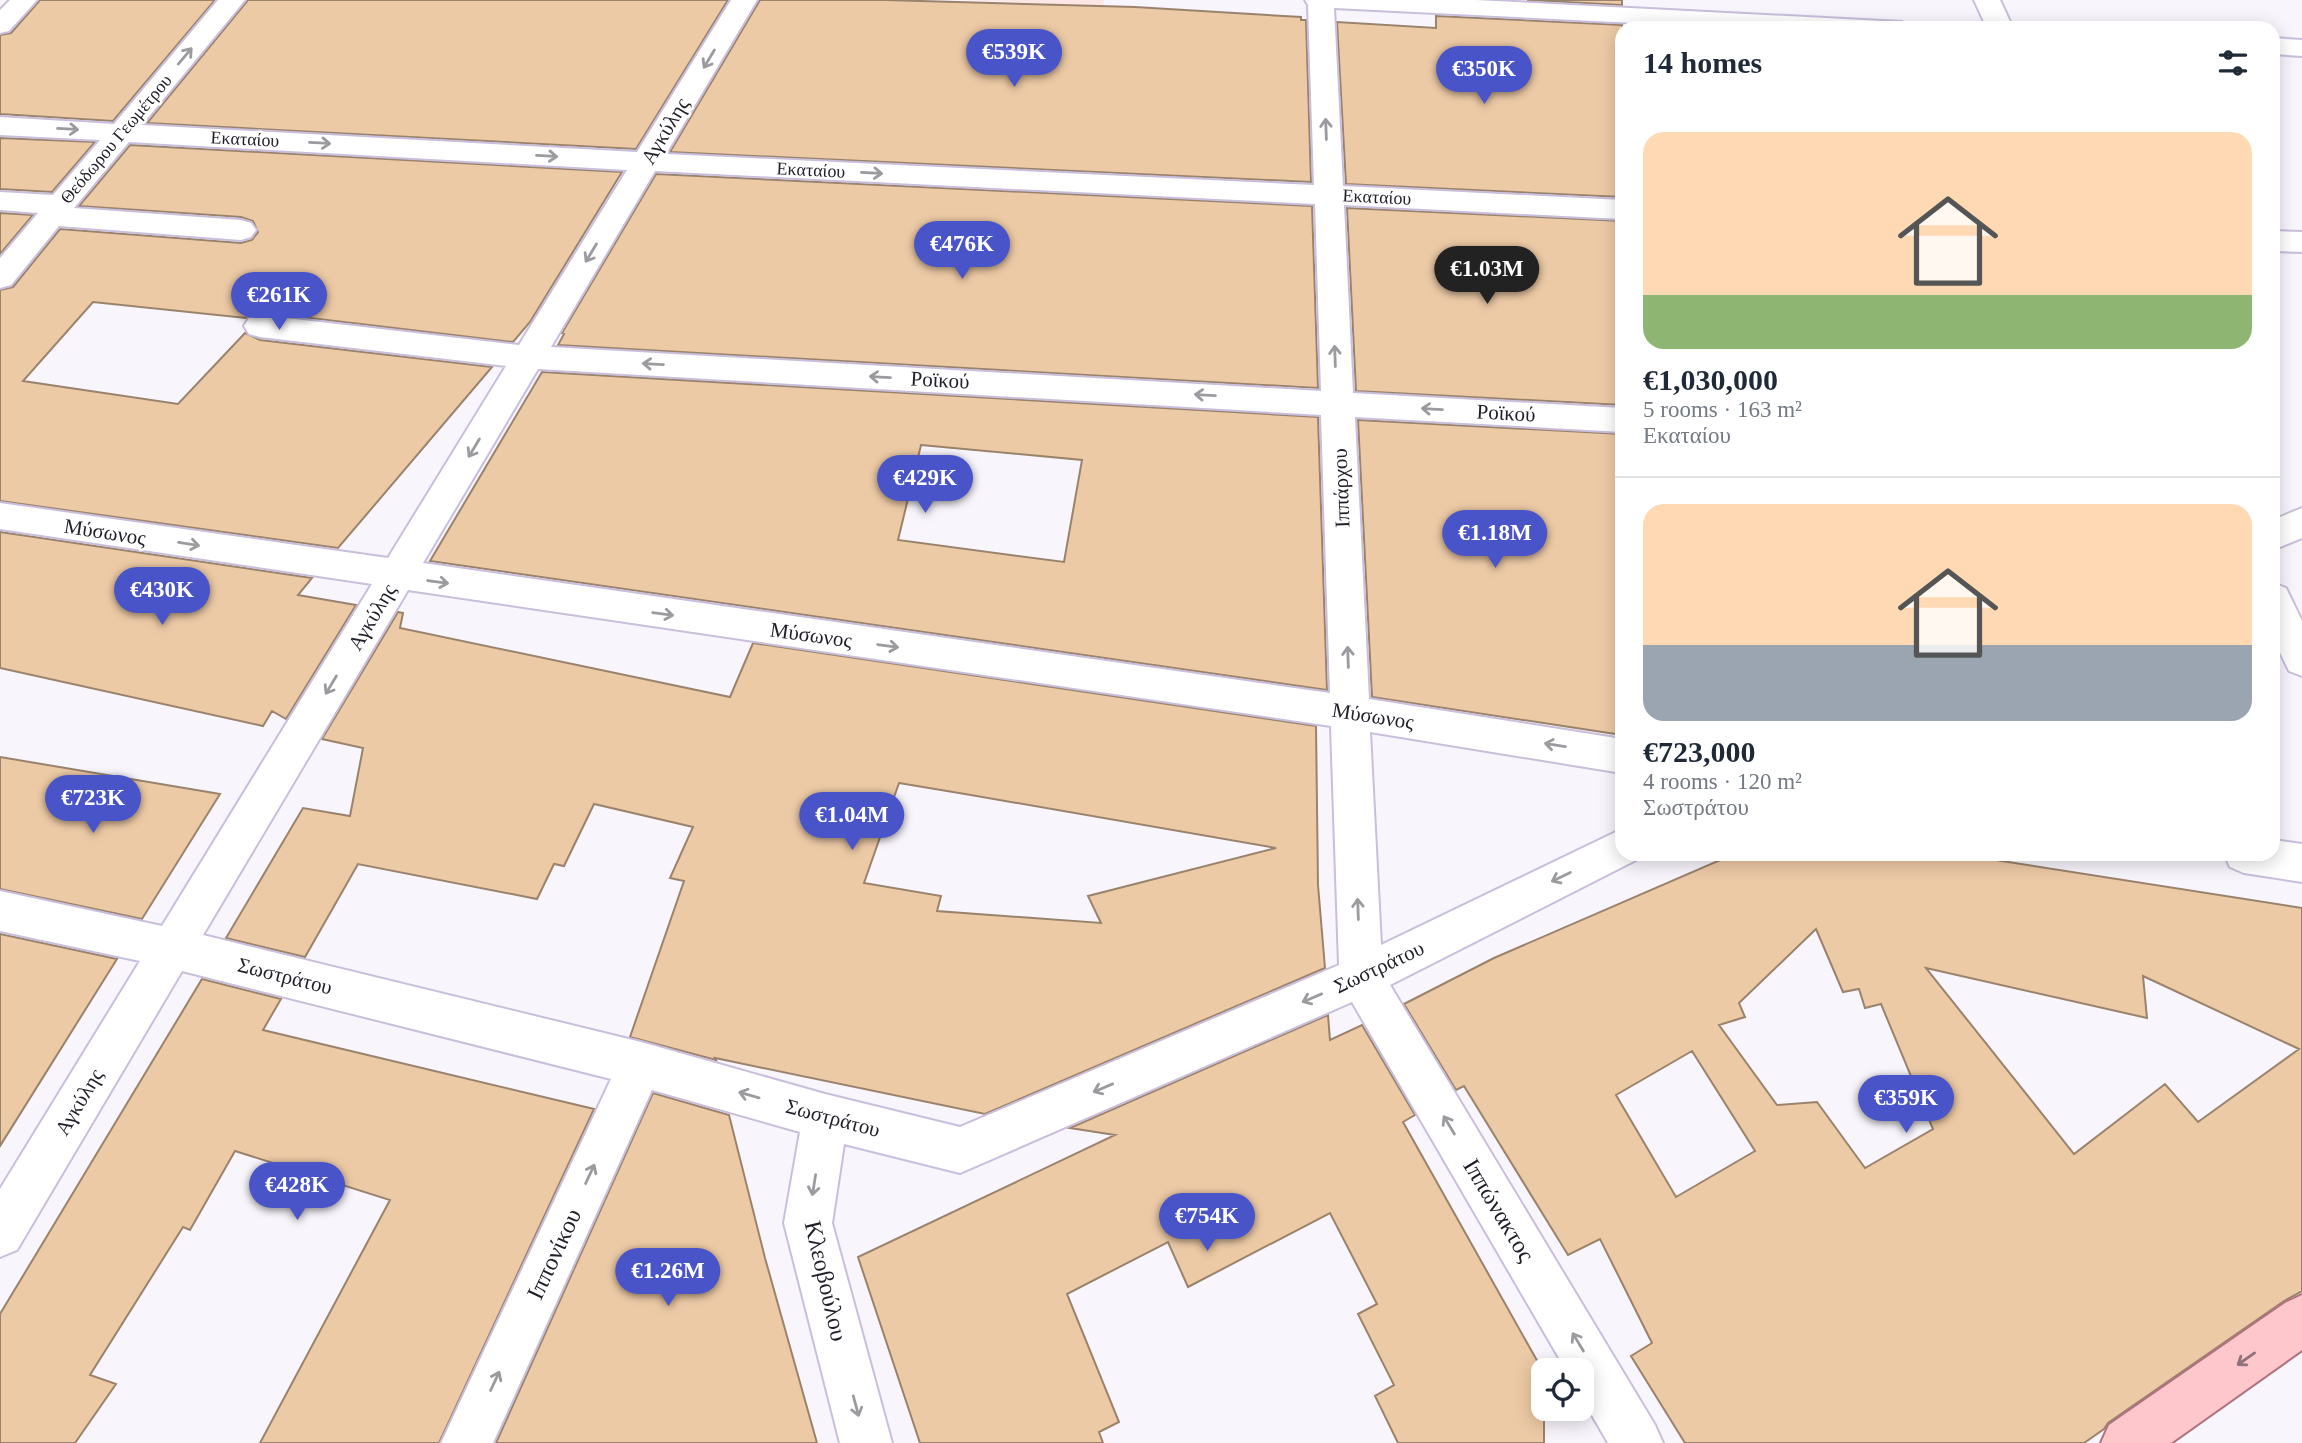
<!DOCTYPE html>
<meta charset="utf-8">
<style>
body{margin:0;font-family:"Times New Roman",serif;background:#f2f2f3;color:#1f2937;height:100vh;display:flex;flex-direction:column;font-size:26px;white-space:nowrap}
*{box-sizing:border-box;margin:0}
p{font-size:23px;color:#747a83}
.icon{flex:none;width:38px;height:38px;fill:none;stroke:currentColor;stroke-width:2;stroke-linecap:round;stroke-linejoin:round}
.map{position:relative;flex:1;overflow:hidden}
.details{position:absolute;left:1615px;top:21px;width:665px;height:840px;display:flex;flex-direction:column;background:#fff;border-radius:21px;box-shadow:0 4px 18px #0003}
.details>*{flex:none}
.controls{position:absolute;left:1531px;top:1358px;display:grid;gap:14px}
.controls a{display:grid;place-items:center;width:63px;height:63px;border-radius:14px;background:#fff;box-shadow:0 4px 18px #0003;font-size:35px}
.price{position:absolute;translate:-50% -60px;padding:0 16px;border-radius:24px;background:#4a54c9;color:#fff;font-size:23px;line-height:46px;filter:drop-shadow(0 2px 4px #0008)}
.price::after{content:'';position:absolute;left:50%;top:42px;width:21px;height:16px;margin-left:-10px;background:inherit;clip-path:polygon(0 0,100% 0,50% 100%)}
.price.active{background:#222;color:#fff}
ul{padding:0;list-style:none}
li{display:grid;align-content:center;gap:14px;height:371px;padding:0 28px}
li+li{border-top:2px solid #e0e1e3}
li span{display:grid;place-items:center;height:217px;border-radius:21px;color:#555}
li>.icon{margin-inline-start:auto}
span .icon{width:126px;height:126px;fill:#fffc;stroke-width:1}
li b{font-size:30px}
h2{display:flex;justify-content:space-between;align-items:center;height:84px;padding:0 28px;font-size:30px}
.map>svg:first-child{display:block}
.commercial{fill:#fde7e4}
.building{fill:#edcaa6;stroke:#9a836c;stroke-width:2;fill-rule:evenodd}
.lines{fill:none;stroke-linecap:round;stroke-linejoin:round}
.minor-casing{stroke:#c9bedc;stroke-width:4}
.major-casing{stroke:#af737d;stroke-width:4}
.minor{fill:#fff;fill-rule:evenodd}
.major{fill:#fdc7cc;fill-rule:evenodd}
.oneway{stroke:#9c9a9f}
.oneway2{stroke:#90727a}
.labels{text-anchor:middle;stroke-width:5;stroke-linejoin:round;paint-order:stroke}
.far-street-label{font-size:18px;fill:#221e29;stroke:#fff}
.street-label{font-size:21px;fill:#221e29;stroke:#fff}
.near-street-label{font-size:24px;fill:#221e29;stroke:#fff}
</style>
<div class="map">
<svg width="2302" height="1443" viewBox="0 0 2302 1443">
<rect width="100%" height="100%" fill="#f8f5fc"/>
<!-- commercial -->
<path class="commercial" d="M959,0H1104L1103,6Z"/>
<!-- building -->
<path class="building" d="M40,0H215L113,121L0,114V35L11,33Z
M248,0H728L636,149L147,123Z
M760,0H885L1135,7L1301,17V20H1306L1311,182L670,152Z
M1527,0H1622V5Z
M1436,16L1622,25V197L1346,184L1337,22L1436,28Z
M0,138L95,142L52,192L0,189Z
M130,145L622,172L530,322L513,342L260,312L246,318L93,302L23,381L178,404L245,333L260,340L492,367L338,548L0,501V290L13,287L60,229L241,243L252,240L258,232L253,221L241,217L79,206Z
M656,174L1312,206L1318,388L558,345L564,334L562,333Z
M1347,208L1622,221V405L1356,391Z
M0,213L33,215L0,254Z
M542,372L1318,417L1327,690L430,561ZM921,445L1082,460L1064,562L898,540Z
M1358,420L1622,434V735L1372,697Z
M0,532L312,578L298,595L356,605L286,719L272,711L263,726L0,668Z
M398,612L403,613L400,628L730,697L753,643L1316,726L1318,885L1325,968L985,1114L715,1058L716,1060L630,1037L684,881L670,878L693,827L594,804L564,866L554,864L537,899L358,864L305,957L226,938L303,808L350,816L363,748L322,739ZM899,783L965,794L1276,848L1088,896L1101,923L937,911L941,896L864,883Z
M0,757L220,794L142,919L0,889Z
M1734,854H1957L2302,908V1291L2284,1301L2108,1423L2104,1429L2084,1443H1685L1631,1356L1652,1343L1600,1239L1568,1255L1464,1086L1456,1090L1404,1004L1494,958ZM1816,929L1843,992L1859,989L1865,1008L1881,1004L1933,1129L1865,1168L1817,1102L1777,1105L1719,1025L1745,1017L1739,1003ZM1926,968L2147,1018L2143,976L2299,1049L2198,1122L2165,1084L2074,1154ZM1692,1051L1755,1151L1676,1197L1616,1095Z
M0,934L117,959L0,1146Z
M202,979L281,999L263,1030L594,1109L439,1443H260L390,1200L235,1151L190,1230L183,1227L90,1375L116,1384L75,1443H0V1314Z
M1328,1015L1330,1040L1362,1025L1415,1115L1403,1122L1544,1373V1443H1398L1375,1396L1394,1385L1358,1314L1377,1304L1330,1213L1188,1287L1168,1242L1067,1294L1119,1422L1099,1432L1103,1443H920L858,1257L1115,1135L1070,1128Z
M653,1093L729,1115L765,1258L817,1443H496Z"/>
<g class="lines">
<!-- minor casing -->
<g class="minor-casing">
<path id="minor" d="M10,0H37L9,31L0,33V10Z
M218,0H245L142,125L637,152L731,0H757L666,154L1314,185L1308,5L1305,0H1476L1902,22L1906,28H1734L1334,8L1343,186L1622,200V219L1344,205L1353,393L1622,408V432L1355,417L1369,699L1622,739V773L1370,732L1381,945L1622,829V854H1639L1636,860L1390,985L1655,1425L1663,1443H1608L1582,1398V1370H1566L1352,1002L960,1173L844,1144L832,1223L892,1443H840L784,1223L800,1132L652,1090L493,1443H441L611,1079L182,971L17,1250L0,1257V1189L140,961L0,931V891L162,926L372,584L0,529V503L388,558L506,366L260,337L249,334L244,326L249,318L260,315L519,345L627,170L129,142L74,208L241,220L251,223L256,230L251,237L241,240L59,226L11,285L0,288V258L38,213L0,210V192L53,195L100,140L0,135V117L114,124ZM655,171L1315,204L1321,391L551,347ZM538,369L1321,415L1330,693L423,563ZM408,590L1331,726L1339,965L960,1127L825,1094L641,1042L203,935Z
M1974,0H2000L2013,28H1987Z
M2273,38L2302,40V56L2273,54Z
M2273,231L2302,232V252L2273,251Z
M2302,508V538L2273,550V520Z
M2273,583L2286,588L2302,621V676L2289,671L2273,638Z
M2273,840L2302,844V882L2244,873L2230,867L2224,854H2273Z"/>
</g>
<!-- major casing -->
<g class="major-casing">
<path id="major" d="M2302,1295V1350L2171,1443H2101L2109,1425L2285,1303Z"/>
</g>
<!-- minor -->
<use href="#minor" class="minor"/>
<!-- major -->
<use href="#major" class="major"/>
</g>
<!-- one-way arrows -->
<defs><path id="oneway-shaft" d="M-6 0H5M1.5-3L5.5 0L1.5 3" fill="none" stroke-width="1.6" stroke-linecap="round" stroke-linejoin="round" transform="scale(1.75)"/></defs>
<g class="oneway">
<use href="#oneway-shaft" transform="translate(185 56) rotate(-50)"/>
<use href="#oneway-shaft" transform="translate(709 59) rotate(121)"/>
<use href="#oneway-shaft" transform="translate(68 129) rotate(3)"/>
<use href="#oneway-shaft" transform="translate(1326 129) rotate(-92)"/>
<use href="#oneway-shaft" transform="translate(320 143) rotate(3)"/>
<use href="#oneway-shaft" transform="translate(547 156) rotate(3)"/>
<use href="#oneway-shaft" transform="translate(872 173) rotate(3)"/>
<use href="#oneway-shaft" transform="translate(591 253) rotate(121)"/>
<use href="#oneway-shaft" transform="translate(1335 356) rotate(-92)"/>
<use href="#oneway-shaft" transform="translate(653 364) rotate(-177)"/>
<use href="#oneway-shaft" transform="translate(880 377) rotate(-177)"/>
<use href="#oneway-shaft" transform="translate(1205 395) rotate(-177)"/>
<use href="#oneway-shaft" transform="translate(1432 409) rotate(-177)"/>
<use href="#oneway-shaft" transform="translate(474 448) rotate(121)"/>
<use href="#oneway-shaft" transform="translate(189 544) rotate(9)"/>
<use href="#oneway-shaft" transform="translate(438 582) rotate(8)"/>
<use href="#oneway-shaft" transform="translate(663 614) rotate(8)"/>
<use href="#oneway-shaft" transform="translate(888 646) rotate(8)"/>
<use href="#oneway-shaft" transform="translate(1348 657) rotate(-92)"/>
<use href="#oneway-shaft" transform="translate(331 685) rotate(121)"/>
<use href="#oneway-shaft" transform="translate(1555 745) rotate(-171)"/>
<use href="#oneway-shaft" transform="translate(1561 877) rotate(154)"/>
<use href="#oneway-shaft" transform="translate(1358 909) rotate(-92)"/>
<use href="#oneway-shaft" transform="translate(1312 998) rotate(157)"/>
<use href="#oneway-shaft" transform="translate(1103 1088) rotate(157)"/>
<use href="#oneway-shaft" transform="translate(749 1095) rotate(-164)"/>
<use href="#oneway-shaft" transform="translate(1449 1125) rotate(-121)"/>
<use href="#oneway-shaft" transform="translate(590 1174) rotate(-65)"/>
<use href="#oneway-shaft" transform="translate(814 1185) rotate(99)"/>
<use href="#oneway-shaft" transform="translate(1578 1342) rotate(-121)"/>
<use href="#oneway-shaft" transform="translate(495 1381) rotate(-65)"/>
<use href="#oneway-shaft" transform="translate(856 1406) rotate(75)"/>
</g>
<use class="oneway2" href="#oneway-shaft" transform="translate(2246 1359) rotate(145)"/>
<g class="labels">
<!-- far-street labels -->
<g class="far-street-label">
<text transform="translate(116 139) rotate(-50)" y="6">Θεόδωρου Γεωμέτρου</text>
<text transform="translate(245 139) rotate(3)" y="6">Εκαταίου</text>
<text transform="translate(811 170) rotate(3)" y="6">Εκαταίου</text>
<text transform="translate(1377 197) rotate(3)" y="6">Εκαταίου</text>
</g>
<!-- street labels -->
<g class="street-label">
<text transform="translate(665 131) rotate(-59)" y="7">Αγκύλης</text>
<text transform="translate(940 380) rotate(3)" y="7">Ροϊκού</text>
<text transform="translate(1506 413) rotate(3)" y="7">Ροϊκού</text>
<text transform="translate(1341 488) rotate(-92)" y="7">Ιππάρχου</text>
<text transform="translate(105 532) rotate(9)" y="7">Μύσωνος</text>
<text transform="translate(372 617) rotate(-59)" y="7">Αγκύλης</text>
<text transform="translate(811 635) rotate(8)" y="7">Μύσωνος</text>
<text transform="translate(1373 716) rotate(9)" y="7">Μύσωνος</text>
<text transform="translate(1379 967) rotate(-25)" y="7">Σωστράτου</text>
<text transform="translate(285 976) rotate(14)" y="7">Σωστράτου</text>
<text transform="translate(79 1102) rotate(-59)" y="7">Αγκύλης</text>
<text transform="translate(833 1118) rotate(15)" y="7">Σωστράτου</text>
</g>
<!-- near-street labels -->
<g class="near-street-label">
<text transform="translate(1499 1210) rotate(59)" y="8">Ιππώνακτος</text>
<text transform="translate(554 1254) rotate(-65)" y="8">Ιππονίκου</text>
<text transform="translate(826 1281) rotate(77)" y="8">Κλεοβούλου</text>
</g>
</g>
</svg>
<div class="controls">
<a><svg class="icon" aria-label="locate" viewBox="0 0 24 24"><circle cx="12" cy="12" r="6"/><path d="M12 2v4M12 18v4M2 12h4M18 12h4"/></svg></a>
</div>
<b class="price" style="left:1014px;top:89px">€539K</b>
<b class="price" style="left:1484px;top:106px">€350K</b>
<b class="price" style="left:962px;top:281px">€476K</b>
<b class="price active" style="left:1487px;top:306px">€1.03M</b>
<b class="price" style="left:279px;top:332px">€261K</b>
<b class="price" style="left:925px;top:515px">€429K</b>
<b class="price" style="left:1495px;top:570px">€1.18M</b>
<b class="price" style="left:162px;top:627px">€430K</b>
<b class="price" style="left:93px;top:835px">€723K</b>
<b class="price" style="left:852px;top:852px">€1.04M</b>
<b class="price" style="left:1906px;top:1135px">€359K</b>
<b class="price" style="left:297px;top:1222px">€428K</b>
<b class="price" style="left:1207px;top:1253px">€754K</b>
<b class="price" style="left:668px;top:1308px">€1.26M</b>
<section class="details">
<h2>14 homes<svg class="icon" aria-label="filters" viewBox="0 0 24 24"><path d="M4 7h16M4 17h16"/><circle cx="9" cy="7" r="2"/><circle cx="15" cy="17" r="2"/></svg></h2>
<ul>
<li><span style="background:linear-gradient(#ffd9b3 75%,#8fb573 0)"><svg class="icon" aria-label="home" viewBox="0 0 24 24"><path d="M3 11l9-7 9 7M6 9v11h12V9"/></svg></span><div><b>€1,030,000</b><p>5 rooms · 163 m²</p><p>Εκαταίου</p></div></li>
<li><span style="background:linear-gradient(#ffd9b3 65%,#9aa5b1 0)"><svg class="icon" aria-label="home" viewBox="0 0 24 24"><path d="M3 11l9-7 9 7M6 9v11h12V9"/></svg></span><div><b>€723,000</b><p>4 rooms · 120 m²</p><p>Σωστράτου</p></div></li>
</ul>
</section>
</div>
